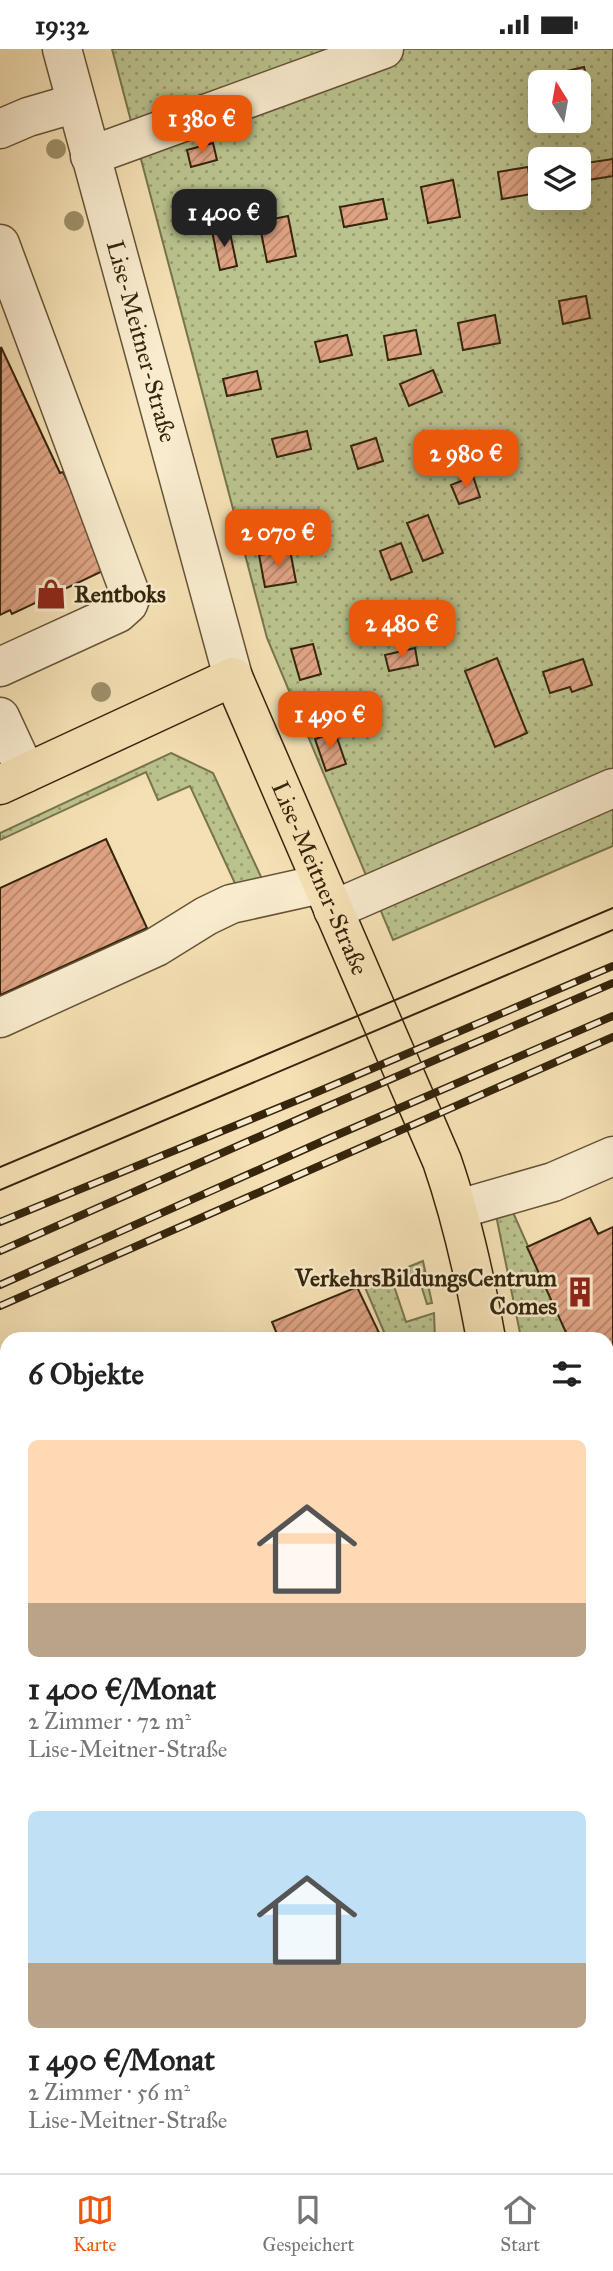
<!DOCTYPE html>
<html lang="de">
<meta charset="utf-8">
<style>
body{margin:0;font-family:"IM FELL Great Primer",serif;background:#f6f6f6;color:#222;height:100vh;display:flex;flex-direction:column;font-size:26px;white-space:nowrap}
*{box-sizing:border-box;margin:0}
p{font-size:23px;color:#767676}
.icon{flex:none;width:38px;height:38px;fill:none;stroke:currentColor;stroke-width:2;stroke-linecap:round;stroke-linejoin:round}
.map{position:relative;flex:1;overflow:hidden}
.details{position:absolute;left:0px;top:1283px;width:614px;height:842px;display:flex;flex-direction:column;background:#fff;border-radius:21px 21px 0 0;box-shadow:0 7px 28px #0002}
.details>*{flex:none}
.needle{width:46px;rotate:349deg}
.tools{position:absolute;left:528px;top:21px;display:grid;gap:14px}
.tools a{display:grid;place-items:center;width:63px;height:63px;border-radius:10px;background:#fff;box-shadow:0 7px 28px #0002;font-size:35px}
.price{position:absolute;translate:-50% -60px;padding:0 16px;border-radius:14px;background:#ea580c;color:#fff;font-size:23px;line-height:46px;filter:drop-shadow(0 2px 4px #0008)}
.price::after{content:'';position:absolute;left:50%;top:42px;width:21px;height:16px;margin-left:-10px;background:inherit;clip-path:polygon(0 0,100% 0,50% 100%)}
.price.on{background:#222;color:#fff}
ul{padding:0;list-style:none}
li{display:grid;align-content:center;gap:14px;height:371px;padding:0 28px}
li span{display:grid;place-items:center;height:217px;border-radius:10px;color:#555}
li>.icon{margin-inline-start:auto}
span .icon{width:126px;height:126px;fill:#fffc;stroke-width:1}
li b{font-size:30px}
h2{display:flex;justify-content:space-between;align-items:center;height:84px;padding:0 28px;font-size:30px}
.status{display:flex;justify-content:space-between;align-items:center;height:49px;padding:0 35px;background:#fff;direction:ltr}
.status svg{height:19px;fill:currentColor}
.menu{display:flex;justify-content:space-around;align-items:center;height:98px;border-top:2px solid #e0e0e0;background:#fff;font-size:19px;color:#767676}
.menu a{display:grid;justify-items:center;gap:4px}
.menu .on{color:#ea580c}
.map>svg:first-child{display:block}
.grass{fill:url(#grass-dots);stroke:#78744d;stroke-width:2;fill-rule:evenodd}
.building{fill:url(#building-hatch);stroke:#36250c;stroke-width:2}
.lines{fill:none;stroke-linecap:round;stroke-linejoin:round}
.minor-casing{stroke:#665436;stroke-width:41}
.major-casing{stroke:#36250c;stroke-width:41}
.minor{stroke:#f8ebce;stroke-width:38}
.major{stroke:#f4e0b4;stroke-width:38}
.tram{stroke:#36250c;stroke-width:2}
.rail-casing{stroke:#36250c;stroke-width:8}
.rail{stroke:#f8ebce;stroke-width:5;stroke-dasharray:16;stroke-linecap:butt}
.tree{fill:#9e8f69}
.labels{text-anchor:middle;stroke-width:5;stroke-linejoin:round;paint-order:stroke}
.street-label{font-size:24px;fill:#36250c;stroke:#f8ebce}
.poi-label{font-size:24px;font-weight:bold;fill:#36250c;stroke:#f8ebce;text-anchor:start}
</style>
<div class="status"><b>19:32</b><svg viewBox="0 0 49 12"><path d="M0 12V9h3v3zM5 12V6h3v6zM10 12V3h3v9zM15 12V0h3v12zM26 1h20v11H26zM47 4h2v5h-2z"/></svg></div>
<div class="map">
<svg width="613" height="2124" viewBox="0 0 613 2124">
<defs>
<pattern id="grass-dots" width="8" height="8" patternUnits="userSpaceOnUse" patternTransform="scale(1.75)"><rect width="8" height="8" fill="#bac28e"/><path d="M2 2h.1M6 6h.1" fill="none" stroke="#989d72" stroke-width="1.8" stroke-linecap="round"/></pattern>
<pattern id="building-hatch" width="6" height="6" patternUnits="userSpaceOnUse" patternTransform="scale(1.75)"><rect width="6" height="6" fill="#dfa384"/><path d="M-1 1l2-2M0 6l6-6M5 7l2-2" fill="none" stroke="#b6856a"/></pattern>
</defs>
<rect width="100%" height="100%" fill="#f4e0b4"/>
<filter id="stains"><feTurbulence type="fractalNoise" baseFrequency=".00286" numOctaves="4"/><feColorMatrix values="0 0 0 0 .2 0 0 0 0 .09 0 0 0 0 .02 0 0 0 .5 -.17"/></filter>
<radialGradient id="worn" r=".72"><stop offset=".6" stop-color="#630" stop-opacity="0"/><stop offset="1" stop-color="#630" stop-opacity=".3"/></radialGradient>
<!-- grass -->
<path class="grass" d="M112,0H613V797L393,891L267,589ZM541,33H579V72H541ZM541,110H579V149H541Z
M171,704L213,724L268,843H239L190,737L158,751L146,723L0,791V784Z
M511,1159L568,1287L564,1290H528L520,1284L496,1166Z
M423,1212L432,1254L427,1255L417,1223L392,1231L406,1273L434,1264L435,1290H387L364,1236Z"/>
<!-- building -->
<path class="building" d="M584,18L589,40L579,42V33H556L554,25Z
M213,94L217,111L191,118L187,101Z
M613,110V127L582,132L579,115Z
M528,118L532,145L502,150L498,123Z
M453,131L460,168L428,174L421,138Z
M383,150L387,170L344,178L340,158Z
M288,167L296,207L267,213L259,173Z
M229,179L237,217L220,221L212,182Z
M586,247L590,269L563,275L559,252Z
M495,266L500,294L463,301L458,274Z
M416,281L421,305L388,311L384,287Z
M347,286L352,306L320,313L315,293Z
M1,298L60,424L63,423L109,519L12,565L10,561L0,566Z
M433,321L442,343L409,357L400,335Z
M257,322L261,340L227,347L223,330Z
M307,382L311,400L277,408L272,390Z
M376,389L383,412L358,420L351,397Z
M473,427L480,448L459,455L451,436Z
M428,466L443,504L423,512L407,474Z
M401,494L412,523L391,531L380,502Z
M290,501L296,533L265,538L259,506Z
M313,595L321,625L300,631L291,600Z
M415,599L418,616L389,622L385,606Z
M497,609L527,684L495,698L465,622Z
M583,610L592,636L572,643L570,638L550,644L543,623Z
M335,683L346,715L326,722L315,690Z
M106,790L147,879L0,946V839Z
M590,1169L598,1185L613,1178V1384L607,1372V1290H569L527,1198Z
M357,1238L382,1290H279L272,1273Z
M0,1546L7,1562V1693L0,1677Z
M613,2069V2124H573L571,2118H607V2071Z
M140,2118H192L193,2124H140Z
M340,2118H396L397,2124H341Z"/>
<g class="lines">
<!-- minor casing -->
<g class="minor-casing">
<g id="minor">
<path id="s1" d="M62,0L233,628"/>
<path d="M0,80L28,68L76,54"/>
<path d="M90,107L384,0"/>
<path d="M0,195L131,547L128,555L118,564L0,618"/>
<path d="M0,668L26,724"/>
<path d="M333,861L613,739"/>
<path d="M0,969L156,898L206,867L231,855L321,835"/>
<path d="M459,1160L553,1133L613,1107"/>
</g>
</g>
<!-- major casing -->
<g class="major-casing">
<g id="major">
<path id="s2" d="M0,736L233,628L442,1112C462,1170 475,1229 486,1290"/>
<path d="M607,1818L613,1836"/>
</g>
</g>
<!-- minor -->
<use href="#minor" class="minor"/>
<!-- major -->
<use href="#major" class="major"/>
<!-- tram -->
<path class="tram" d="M0,1118L613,859
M0,1141L613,881"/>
<!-- rail casing -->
<g class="rail-casing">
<path id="rail" d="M0,1173L310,1046L613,917
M0,1202L317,1062L613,934
M0,1236L330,1089L613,967
M0,1257L613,988"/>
</g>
<!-- rail -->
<use href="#rail" class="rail"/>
</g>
<!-- trees -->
<g class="tree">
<circle cx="56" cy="100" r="10"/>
<circle cx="74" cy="172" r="10"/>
<circle cx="101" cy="643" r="10"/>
</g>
<!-- icons -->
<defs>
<g id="shop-bare" transform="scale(2.415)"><path d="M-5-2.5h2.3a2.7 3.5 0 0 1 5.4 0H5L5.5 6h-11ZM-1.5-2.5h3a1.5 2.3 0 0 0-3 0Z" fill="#8f2418" stroke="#f8ebce" stroke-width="2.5" paint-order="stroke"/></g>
<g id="building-bare" transform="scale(2.415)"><path d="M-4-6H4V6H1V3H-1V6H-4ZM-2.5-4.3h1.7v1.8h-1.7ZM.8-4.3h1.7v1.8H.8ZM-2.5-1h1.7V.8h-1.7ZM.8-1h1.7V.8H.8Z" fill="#8f2418" stroke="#f8ebce" stroke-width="2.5" paint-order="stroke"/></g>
</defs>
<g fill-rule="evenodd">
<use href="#shop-bare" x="51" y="545"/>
<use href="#building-bare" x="580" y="1243"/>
</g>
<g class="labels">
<!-- street labels -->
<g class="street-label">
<text dy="8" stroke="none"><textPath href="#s1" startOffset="303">Lise-Meitner-Straße</textPath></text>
<text dy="8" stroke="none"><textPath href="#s2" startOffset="476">Lise-Meitner-Straße</textPath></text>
</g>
<!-- poi labels -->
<g class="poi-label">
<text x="74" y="553">Rentboks</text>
<text x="557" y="1237" text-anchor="end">VerkehrsBildungsCentrum<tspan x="557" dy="28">Comes</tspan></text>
</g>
</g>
<rect width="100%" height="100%" filter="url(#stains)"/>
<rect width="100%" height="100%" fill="url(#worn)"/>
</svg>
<div class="tools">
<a><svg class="needle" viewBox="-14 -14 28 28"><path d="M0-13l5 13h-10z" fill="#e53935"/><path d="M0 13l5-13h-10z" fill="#767676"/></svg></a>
<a><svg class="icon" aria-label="layers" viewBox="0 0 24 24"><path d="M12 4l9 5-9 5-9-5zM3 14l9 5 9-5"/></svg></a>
</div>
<b class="price" style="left:202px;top:106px">1 380 €</b>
<b class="price on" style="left:224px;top:200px">1 400 €</b>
<b class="price" style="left:466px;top:441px">2 980 €</b>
<b class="price" style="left:278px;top:520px">2 070 €</b>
<b class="price" style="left:402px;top:611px">2 480 €</b>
<b class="price" style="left:330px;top:702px">1 490 €</b>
<section class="details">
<h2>6 Objekte<svg class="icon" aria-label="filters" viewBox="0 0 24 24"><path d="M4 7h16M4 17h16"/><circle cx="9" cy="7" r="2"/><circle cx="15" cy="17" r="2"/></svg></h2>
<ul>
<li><span style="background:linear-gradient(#ffd9b3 75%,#b9a48a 0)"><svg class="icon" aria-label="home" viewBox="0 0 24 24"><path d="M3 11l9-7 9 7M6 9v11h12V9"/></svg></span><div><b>1 400 €/Monat</b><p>2 Zimmer · 72 m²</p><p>Lise-Meitner-Straße</p></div></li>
<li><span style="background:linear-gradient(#bfe0f5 70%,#b9a48a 0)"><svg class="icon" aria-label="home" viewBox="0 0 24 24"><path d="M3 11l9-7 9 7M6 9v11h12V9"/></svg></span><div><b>1 490 €/Monat</b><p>2 Zimmer · 56 m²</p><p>Lise-Meitner-Straße</p></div></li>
</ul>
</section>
</div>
<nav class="menu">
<a class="on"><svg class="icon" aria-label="map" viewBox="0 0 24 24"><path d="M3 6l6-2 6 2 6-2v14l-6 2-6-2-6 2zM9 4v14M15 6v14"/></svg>Karte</a>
<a><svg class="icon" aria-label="saved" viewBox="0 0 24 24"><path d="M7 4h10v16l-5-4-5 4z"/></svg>Gespeichert</a>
<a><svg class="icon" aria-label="home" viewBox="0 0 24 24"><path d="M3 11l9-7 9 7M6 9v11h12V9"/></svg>Start</a>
</nav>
